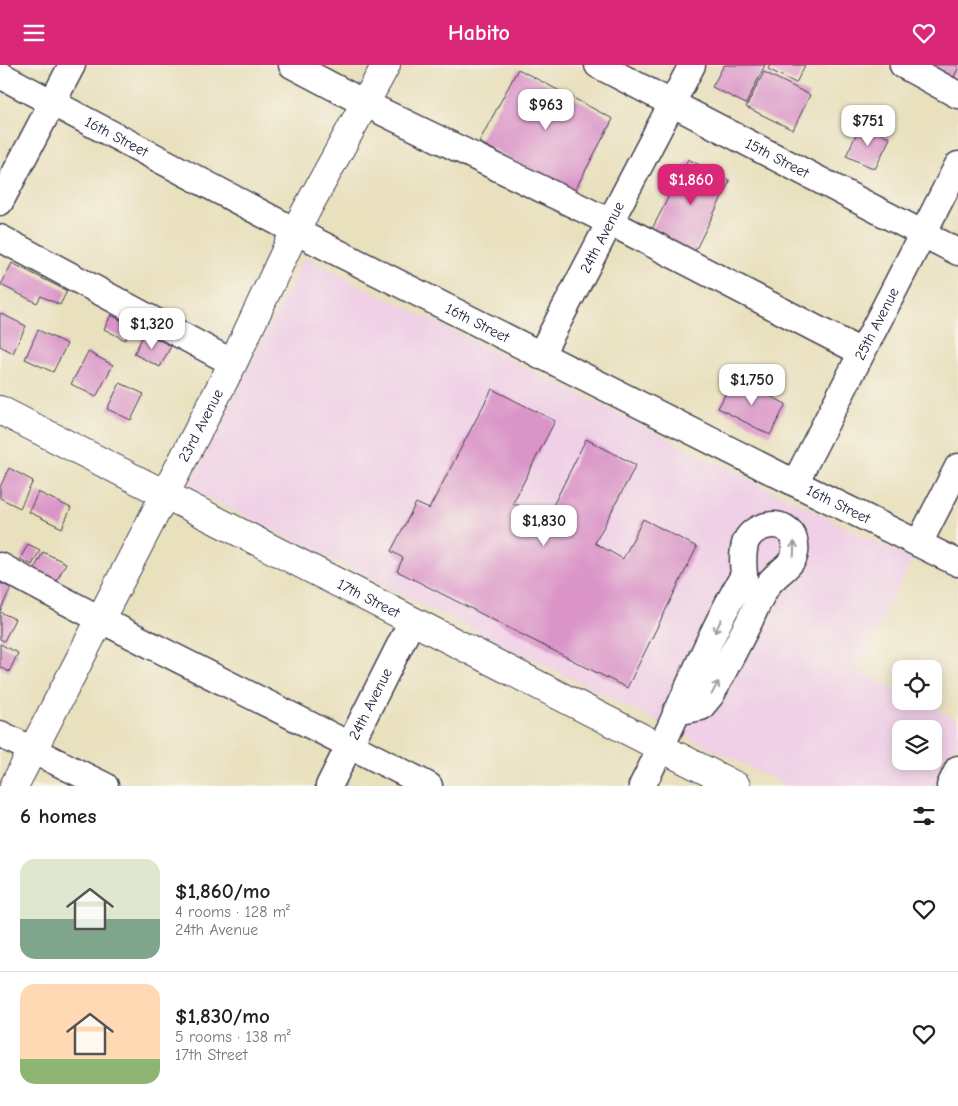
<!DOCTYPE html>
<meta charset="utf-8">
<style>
body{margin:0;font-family:"Comic Neue",sans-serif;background:#f6f6f6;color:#222;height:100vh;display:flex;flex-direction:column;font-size:19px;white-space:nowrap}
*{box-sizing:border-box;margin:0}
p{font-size:16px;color:#767676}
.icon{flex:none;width:28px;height:28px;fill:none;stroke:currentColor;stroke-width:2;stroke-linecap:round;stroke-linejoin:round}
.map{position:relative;height:721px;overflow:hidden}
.panel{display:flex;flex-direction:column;background:#fff;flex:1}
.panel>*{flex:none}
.fabs{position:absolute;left:892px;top:595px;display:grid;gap:10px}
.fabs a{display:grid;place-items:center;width:50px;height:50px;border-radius:10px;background:#fff;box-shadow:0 2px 12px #0003;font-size:25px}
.price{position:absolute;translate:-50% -42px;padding:0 11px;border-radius:10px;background:#fff;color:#222;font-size:16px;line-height:32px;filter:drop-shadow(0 1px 2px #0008)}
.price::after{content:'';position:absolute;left:50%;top:30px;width:15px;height:11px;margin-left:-8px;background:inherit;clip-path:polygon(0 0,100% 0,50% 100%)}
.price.on{background:#db2777;color:#fff}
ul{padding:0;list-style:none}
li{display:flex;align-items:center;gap:15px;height:125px;padding:0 20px}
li+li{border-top:1px solid #e0e0e0}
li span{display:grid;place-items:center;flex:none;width:140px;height:100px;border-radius:15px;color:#555}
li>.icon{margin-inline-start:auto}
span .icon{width:60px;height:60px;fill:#fffc;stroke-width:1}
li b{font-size:21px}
h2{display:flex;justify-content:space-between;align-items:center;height:60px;padding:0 20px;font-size:21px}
header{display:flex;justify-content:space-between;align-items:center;height:65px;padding:0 20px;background:#db2777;color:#fff;font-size:22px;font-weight:700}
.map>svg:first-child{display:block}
.built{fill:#efd0e6;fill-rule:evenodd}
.building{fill:#da94c8}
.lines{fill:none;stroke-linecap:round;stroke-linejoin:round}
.minor-casing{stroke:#403e4e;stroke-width:29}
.major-casing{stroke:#403e4e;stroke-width:30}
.minor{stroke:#fff;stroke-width:26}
.major{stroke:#fff;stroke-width:28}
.oneway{stroke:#9c9ca7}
.labels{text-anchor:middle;stroke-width:4;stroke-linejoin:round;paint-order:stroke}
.street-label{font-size:15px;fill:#22223b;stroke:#f7f3e8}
</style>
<header><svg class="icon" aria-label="menu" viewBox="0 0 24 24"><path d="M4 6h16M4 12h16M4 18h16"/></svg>Habito<svg class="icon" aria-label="heart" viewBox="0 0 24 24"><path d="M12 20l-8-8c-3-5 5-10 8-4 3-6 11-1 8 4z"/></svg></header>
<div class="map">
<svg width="958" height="721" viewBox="0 0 958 721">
<rect width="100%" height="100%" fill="#f7f3e8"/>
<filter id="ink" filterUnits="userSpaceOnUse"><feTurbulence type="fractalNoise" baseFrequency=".02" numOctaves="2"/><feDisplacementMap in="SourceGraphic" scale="10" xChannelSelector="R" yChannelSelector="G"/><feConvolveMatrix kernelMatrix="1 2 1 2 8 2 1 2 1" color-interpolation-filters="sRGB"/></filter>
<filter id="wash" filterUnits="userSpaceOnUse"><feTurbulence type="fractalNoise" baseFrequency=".0096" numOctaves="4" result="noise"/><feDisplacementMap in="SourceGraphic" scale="20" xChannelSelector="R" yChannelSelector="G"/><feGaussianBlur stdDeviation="1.12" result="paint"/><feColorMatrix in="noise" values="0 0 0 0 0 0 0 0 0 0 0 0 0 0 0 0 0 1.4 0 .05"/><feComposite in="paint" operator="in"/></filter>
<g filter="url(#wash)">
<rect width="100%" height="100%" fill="#e9e0bd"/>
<!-- built -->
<path class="built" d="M304,192L912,495L857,605L901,627V636H920L958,655V676L935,721H787L189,423ZM901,664H934V696H901Z"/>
<g id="blocks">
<!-- building -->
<path class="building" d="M724,0H765L746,39L712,22Z
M770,0H805L796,18L768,4Z
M918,0H958V4L951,17Z
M518,4L613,54L574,127L479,77Z
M764,7L810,30L793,65L746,42Z
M861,59L890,73L875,104L846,91Z
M688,94L730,116L694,188L651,166Z
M12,198L67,226L60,240L41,231L37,238L1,220Z
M0,248L26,261L13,288L0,281Z
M111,250L132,261L125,275L104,264Z
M38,265L67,279L53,307L25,294Z
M145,267L171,281L160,302L134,289Z
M88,287L113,300L96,332L71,319Z
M734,313L786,339L770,370L718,343Z
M120,318L144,329L131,355L107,344Z
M492,324L555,356L513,438L546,455L586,374L636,400L595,478L623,494L643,454L697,482L627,623L397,506L403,493L391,486L416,438L429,444Z
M9,403L33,416L20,443L0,433V422Z
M38,427L71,443L62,463L29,447Z
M28,479L40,485L32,500L20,494Z
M43,487L66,498L54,521L31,510Z
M0,518L11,523L0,546Z
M0,547L15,554L4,576L0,574Z
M0,579L18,588L9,607L0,602Z"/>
</g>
</g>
<g filter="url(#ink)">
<use href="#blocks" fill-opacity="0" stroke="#403e4e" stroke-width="1"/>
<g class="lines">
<!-- minor casing -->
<g class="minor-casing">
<g id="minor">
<path d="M292,0L366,39L610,157L861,287"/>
<path id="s1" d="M598,0L958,187"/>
<path d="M903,0L958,30"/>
<path id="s2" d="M0,10L295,166L795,418L958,498"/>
<path d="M0,137L72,0"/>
<path d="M0,173L233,298"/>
<path id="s3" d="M540,291L692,0"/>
<path id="s4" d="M795,418L958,100"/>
<path d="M919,478L958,402"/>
<path d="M0,501C141,579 287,646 429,721"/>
<path d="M0,669L105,721"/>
<path id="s5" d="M329,721L412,556"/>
<path d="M642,721C678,652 704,578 744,510C743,499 742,487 746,476C754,458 788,452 794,475C801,500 778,504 767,521C760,531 755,544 750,555C737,580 724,605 711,630L701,642L676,647"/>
<path d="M950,721L958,704"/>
</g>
</g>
<!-- major casing -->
<g class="major-casing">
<g id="major">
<path id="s6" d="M0,345L736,721"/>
<path id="s7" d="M14,721L233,298L295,166L386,0"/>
</g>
</g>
<!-- minor -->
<use href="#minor" class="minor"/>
<!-- major -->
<use href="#major" class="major"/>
</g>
<!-- one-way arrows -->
<defs><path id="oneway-shaft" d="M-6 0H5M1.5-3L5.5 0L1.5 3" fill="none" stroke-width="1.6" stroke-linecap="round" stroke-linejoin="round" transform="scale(1.25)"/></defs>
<g class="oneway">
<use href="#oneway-shaft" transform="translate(794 484) rotate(-88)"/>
<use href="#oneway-shaft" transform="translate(718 561) rotate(116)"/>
<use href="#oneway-shaft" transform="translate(715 623) rotate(-62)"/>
</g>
</g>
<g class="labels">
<!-- street labels -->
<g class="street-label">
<text dy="5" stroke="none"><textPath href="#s2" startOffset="132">16th Street</textPath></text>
<text dy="5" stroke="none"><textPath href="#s1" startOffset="202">15th Street</textPath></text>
<text dy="5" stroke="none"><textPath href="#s3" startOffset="134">24th Avenue</textPath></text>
<text dy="5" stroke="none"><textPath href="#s2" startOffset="538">16th Street</textPath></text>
<text dy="5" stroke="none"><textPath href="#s4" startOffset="179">25th Avenue</textPath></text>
<text dy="5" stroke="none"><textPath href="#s7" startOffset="406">23rd Avenue</textPath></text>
<text dy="5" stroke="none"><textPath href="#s2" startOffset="942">16th Street</textPath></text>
<text dy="5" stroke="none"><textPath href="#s6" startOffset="414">17th Street</textPath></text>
<text dy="5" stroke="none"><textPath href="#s5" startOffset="92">24th Avenue</textPath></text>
</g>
</g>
</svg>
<div class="fabs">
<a><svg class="icon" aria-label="locate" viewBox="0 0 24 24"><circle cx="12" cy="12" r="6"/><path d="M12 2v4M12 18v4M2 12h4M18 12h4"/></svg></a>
<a><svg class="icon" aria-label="layers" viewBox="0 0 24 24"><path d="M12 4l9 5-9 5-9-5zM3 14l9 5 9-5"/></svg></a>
</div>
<b class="price" style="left:546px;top:66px">$963</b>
<b class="price" style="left:868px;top:82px">$751</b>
<b class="price on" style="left:691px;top:141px">$1,860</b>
<b class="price" style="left:152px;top:285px">$1,320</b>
<b class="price" style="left:752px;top:341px">$1,750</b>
<b class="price" style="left:544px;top:482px">$1,830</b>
</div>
<section class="panel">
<h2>6 homes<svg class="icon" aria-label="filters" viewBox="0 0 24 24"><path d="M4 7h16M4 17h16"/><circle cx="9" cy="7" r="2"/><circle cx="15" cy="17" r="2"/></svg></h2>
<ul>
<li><span style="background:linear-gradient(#dfe7d0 60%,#7fa58c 0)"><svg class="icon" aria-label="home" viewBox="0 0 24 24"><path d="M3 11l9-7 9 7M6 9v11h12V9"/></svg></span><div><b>$1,860/mo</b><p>4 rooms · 128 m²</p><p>24th Avenue</p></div><svg class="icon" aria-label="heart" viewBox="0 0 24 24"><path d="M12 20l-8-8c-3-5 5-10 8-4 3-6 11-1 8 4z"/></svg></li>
<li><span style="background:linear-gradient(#ffd9b3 75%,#8fb573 0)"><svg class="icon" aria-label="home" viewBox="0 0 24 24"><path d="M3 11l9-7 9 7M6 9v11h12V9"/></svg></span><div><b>$1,830/mo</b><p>5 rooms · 138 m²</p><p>17th Street</p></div><svg class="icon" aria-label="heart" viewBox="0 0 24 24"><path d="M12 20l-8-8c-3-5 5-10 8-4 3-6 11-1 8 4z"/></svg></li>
</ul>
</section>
